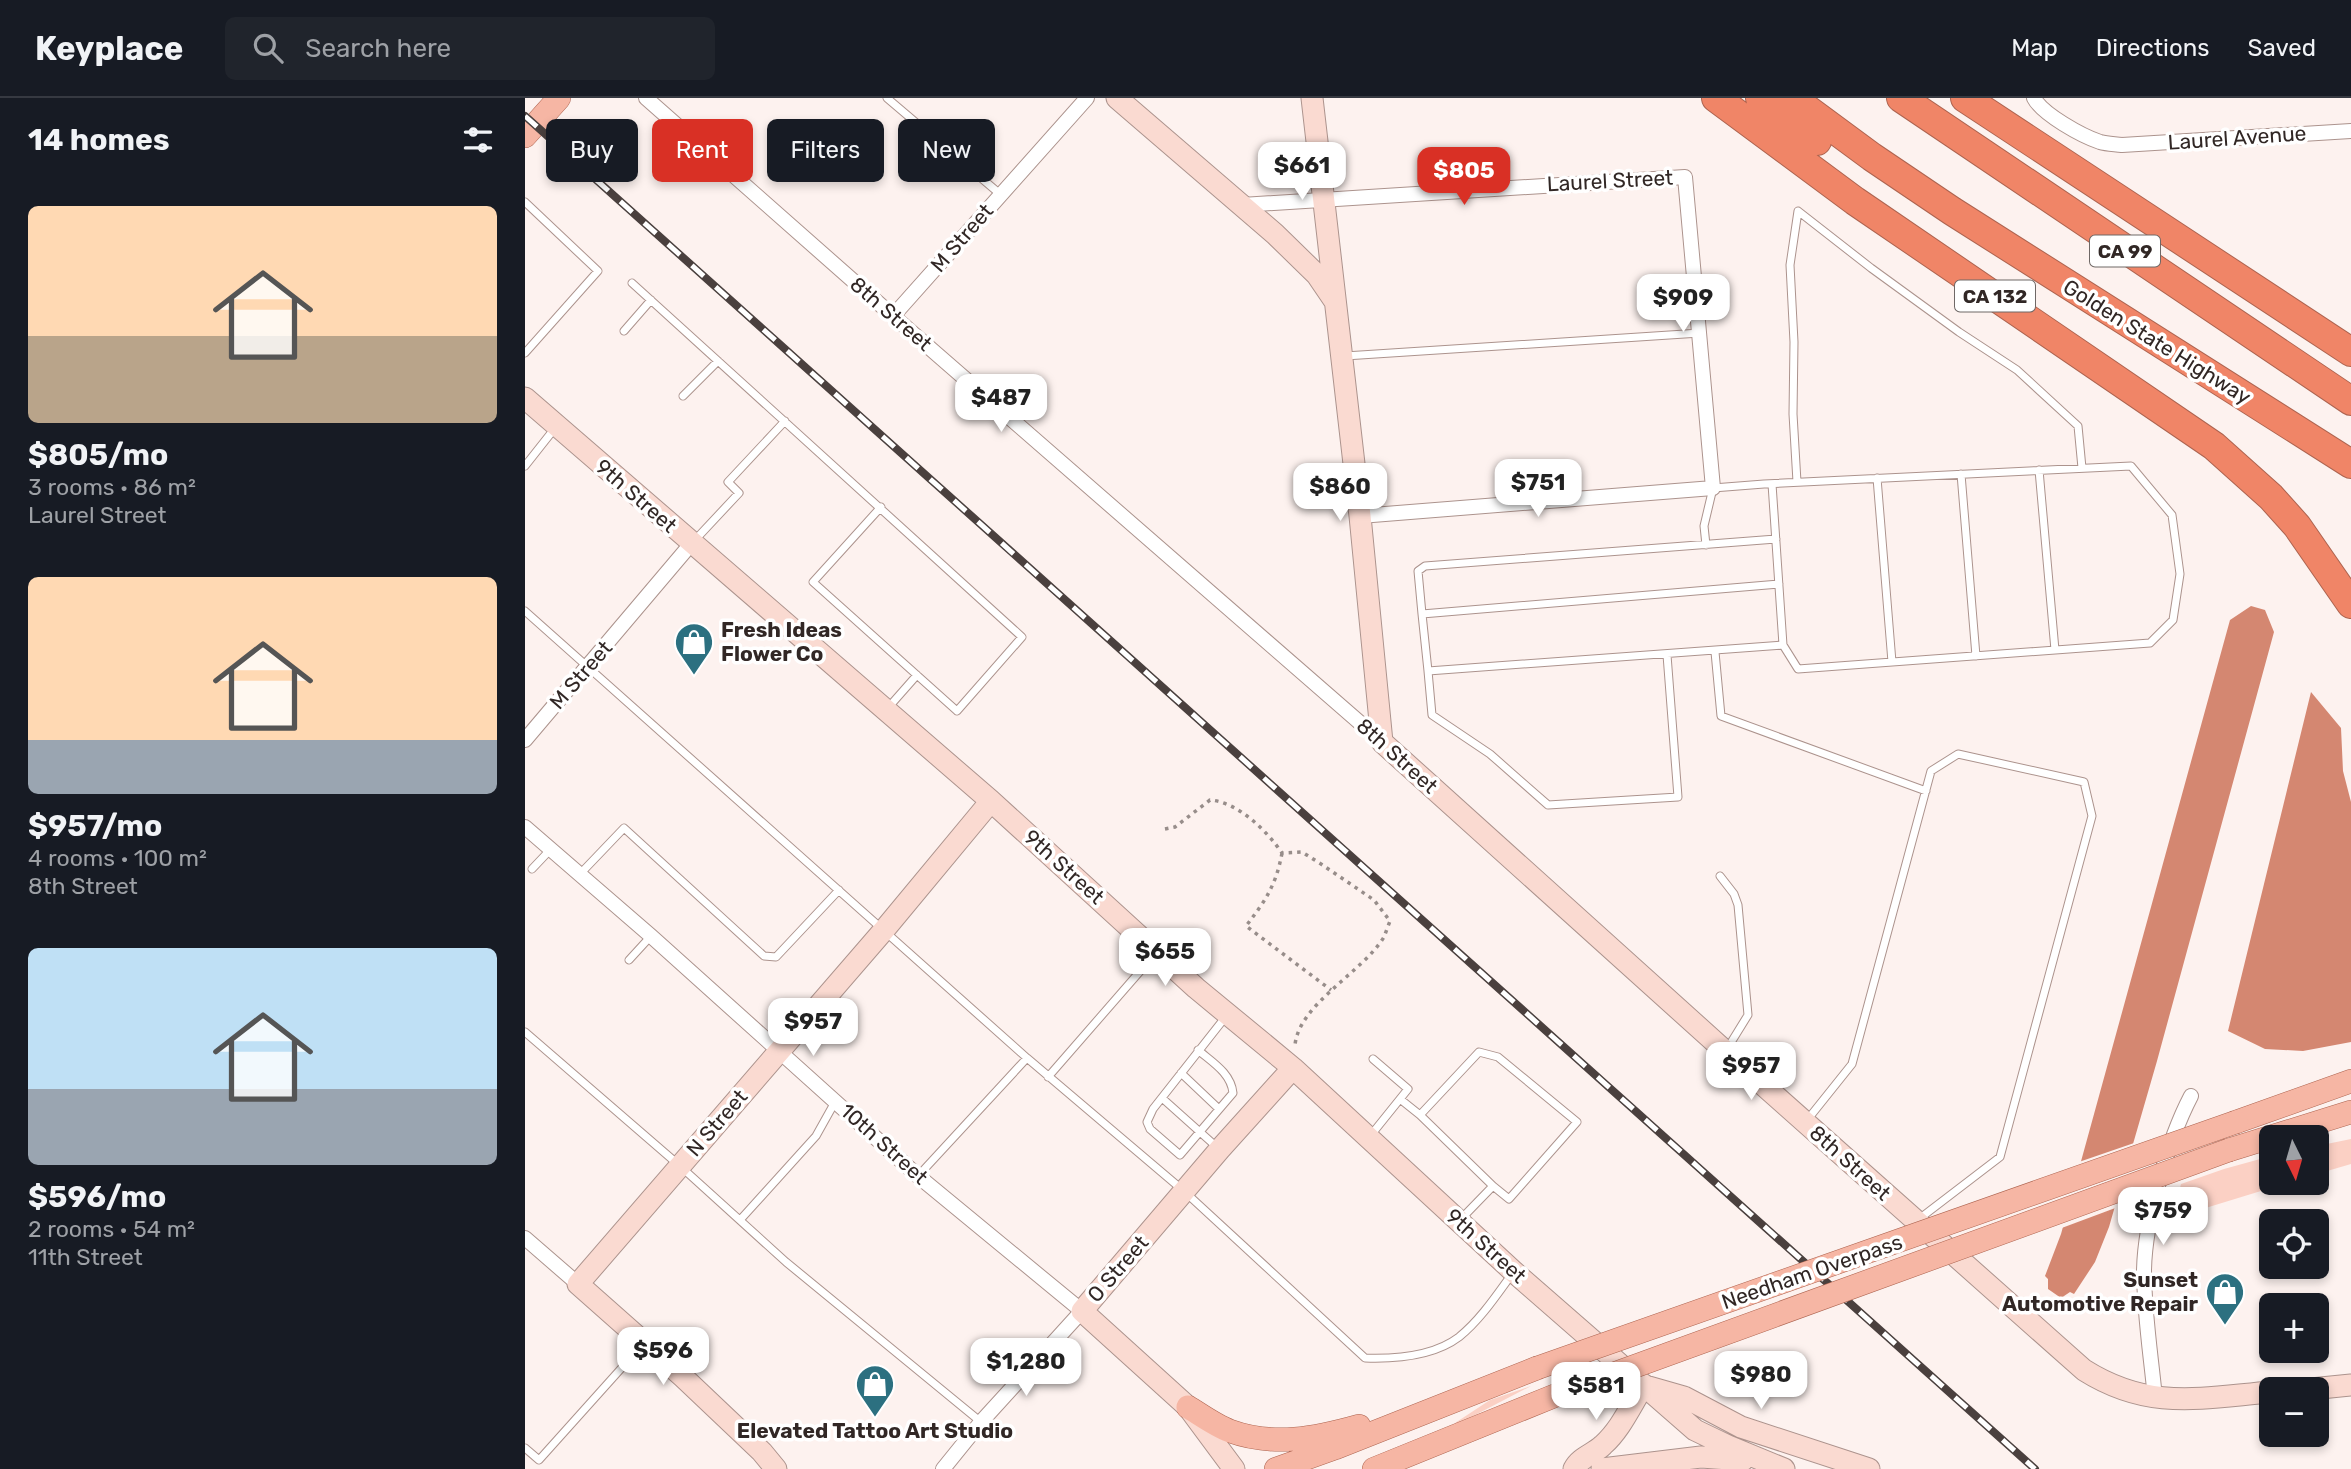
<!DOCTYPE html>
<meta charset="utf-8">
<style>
body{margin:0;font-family:Rubik,sans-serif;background:#20242c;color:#f1f3f6;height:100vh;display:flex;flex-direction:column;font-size:26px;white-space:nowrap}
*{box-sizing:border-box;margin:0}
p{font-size:23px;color:#9ea1a6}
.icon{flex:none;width:38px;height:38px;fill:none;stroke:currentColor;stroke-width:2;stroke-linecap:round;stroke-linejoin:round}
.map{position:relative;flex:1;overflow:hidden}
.side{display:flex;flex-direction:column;background:#171b24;width:525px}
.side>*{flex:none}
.banner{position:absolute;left:21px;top:21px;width:665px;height:63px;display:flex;gap:14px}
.needle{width:46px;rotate:175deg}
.fabs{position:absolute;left:1734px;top:1027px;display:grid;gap:14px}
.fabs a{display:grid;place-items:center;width:70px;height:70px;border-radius:10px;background:#171b24;box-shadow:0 4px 10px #0003;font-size:35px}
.price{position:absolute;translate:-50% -60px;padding:0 16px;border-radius:14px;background:#fff;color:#222;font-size:23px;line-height:46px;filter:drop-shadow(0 2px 4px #0008)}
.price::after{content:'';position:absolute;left:50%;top:42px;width:21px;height:16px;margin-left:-10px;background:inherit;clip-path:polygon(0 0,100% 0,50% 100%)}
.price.on{background:#d93025;color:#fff}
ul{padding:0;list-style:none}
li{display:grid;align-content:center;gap:14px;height:371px;padding:0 28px}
li span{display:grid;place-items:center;height:217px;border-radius:10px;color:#555}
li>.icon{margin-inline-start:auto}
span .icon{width:126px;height:126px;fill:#fffc;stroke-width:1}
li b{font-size:30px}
h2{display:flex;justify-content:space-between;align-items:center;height:84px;padding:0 28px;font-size:30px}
.chip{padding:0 24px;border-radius:10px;background:#171b24;box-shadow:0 4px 10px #0003;font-size:24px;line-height:63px}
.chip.on{background:#d93025;color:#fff}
header{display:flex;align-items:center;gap:42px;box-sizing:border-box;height:98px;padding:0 35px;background:#171b24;border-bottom:2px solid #363941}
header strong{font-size:33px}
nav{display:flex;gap:38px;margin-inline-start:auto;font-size:24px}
.search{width:490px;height:63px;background:#20242c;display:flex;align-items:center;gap:18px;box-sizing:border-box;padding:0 24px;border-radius:10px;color:#9ea1a6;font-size:26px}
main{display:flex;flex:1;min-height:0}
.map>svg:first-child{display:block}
.green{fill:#fbd0c4}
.water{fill:#d48771}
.pier{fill:#fdf2ef}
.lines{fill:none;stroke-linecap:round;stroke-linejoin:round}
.lane-casing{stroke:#ac938d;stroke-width:9}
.street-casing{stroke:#ac938d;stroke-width:16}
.secondary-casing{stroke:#ac938d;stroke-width:23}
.primary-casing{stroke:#ad6450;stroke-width:24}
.highway-casing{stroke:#ad6450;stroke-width:30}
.path{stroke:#978d8a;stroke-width:3.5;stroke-dasharray:3.5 5;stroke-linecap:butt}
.lane{stroke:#fff;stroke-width:7}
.street{stroke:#fff;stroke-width:14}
.secondary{stroke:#fadad1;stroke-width:21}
.primary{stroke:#f6b6a4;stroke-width:23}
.highway{stroke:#f08567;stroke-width:28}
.rail-casing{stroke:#4a403e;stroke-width:8}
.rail{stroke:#fff;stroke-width:5;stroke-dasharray:16;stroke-linecap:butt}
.primary-bridge-casing{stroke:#ad6450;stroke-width:24;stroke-linecap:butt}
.primary-bridge{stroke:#f6b6a4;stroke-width:23}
.labels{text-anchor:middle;stroke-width:7;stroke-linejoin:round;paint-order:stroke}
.shield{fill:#fff;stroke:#6f6866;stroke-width:2}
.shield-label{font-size:19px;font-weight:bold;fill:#312725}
.street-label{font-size:21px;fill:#312725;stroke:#fff}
.poi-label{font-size:21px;font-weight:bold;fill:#312725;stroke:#fff;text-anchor:start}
</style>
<header>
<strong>Keyplace</strong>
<div class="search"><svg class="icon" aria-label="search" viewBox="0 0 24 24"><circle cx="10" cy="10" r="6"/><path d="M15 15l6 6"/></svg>Search here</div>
<nav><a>Map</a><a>Directions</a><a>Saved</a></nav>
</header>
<main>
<section class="side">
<h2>14 homes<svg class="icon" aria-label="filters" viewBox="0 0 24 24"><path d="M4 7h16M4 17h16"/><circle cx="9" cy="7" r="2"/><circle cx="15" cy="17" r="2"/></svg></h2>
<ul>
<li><span style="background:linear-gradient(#ffd9b3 60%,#b9a48a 0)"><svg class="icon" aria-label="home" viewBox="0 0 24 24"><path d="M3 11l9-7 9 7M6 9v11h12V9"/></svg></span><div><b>$805/mo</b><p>3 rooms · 86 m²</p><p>Laurel Street</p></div></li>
<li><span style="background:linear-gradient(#ffd9b3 75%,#9aa5b1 0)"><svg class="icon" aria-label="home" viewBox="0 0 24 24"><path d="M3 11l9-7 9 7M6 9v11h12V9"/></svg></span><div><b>$957/mo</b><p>4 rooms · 100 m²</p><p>8th Street</p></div></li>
<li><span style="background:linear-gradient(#bfe0f5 65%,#9aa5b1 0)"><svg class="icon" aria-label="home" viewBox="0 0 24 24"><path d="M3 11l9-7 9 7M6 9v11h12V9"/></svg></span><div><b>$596/mo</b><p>2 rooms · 54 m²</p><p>11th Street</p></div></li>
</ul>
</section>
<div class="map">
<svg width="1826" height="1371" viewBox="0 0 1826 1371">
<rect width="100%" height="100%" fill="#fdf2ef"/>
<!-- green -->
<path class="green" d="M1826,1041V1066L1792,1076V1048Z
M1746,1058V1085H1762L1648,1120L1656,1086L1699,1071Z
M1006,1288L931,1327L930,1325L965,1302Z"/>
<!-- water -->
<path class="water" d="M1726,508L1740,512L1749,534L1632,963L1584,1129L1570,1164L1549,1196L1545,1194L1536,1200L1523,1191V1181L1520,1178L1536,1136L1705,522Z
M1786,594L1816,630L1818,673L1826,704V944L1778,953L1740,951L1703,933Z"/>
<!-- pier -->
<path class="pier" d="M1612,1044L1593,1109L1534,1131L1551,1065Z"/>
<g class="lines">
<!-- lane casing -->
<g class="lane-casing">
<path id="lane" d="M362,0L475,96
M0,104L73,173L0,255
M107,185L497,539L432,613L288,484L356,409
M99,233L126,202
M820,258L1175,235
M158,298L193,263
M0,368L30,330
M1514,372L1530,552
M1436,376L1451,558
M1352,380L1367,564
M1272,384L1268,316L1269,244L1265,167L1273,113L1346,170L1434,234L1492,272L1553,328L1557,370
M170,442L214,395L203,384L260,323
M1181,447L1179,428L1188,390L1239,386L1606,368L1647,417L1655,476L1648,522L1625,545L1273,571L1258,547L1247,386
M0,513L502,960L660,1094L840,1260C870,1261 909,1258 934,1239C955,1222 971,1198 987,1176
M897,516L893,473L900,468L1251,441
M1190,554L1196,618L1401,693
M1142,557L1153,699L1023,707L965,656L907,617L903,573L1258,547
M903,573L897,516L1254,486
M362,611L392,577
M7,771L25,752
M55,776L99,730L239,858L251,859L314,792
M1195,778L1209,796L1213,807L1223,917L1202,951
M104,862L126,838
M0,934L155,1068L261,1164L456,1324
M673,952C687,964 706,975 708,995L655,1057L625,1031L622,1024L628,1011L702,917
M656,975L694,1011
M523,979L631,855
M637,1000L694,1051
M875,1001L895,1017L968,1088L935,1122
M895,1017L954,954L973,959L1052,1024L984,1101L968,1088
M1283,1021L1327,966L1406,673L1433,656L1559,684L1567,718L1475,1059L1394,1121
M846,1037L883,991L848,961
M393,1078L502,960
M215,1122L291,1038L310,1004
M0,1350L14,1362L119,1245"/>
</g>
<!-- street casing -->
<g class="street-casing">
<path id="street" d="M121,0L368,218L857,644
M1509,0C1517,16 1557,38 1575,44C1582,46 1590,46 1597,47L1826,33
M717,107L1160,79L1188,390L835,418
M368,218L562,0
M0,642L166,446
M0,729L126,838L393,1078L557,1213L456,1324L418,1371
M0,1140L53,1186
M1630,1300C1626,1258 1619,1215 1619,1172C1620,1122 1643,1042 1666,998"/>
</g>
<!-- secondary casing -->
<g class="secondary-casing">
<path id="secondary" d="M592,0L750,136L792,177L809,202
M787,0L835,418L857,644L1201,954L1559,1272C1624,1313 1675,1300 1746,1294
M0,300L466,703L671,890L768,970L989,1174L1170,1332L1203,1348L1259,1371
M1124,1289L1159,1299L1216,1329L1344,1371
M1776,1292L1826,1287
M251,1371L237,1354L158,1279L53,1186L359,832L466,703
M709,1371L663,1309L557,1213L695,1051L768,970
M1049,1371C1055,1359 1069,1356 1078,1347C1096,1331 1106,1307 1119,1287
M1077,1371L1176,1359L1218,1362"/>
</g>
<!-- primary casing -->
<g class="primary-casing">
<path id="primary" d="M0,38L34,0
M1711,1024L1826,983
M1704,1052L1826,1014
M663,1309C676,1317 691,1328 705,1333C749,1349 791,1340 834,1328
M751,1371L810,1350L1012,1270
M849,1371L1039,1294"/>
</g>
<!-- highway casing -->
<g class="highway-casing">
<path id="highway" d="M1191,0L1330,103L1689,348L1746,399L1772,428L1826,506
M1235,0L1292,43
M1267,0L1347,59L1427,113L1826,366
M1376,0L1826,303
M1440,0L1826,254"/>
</g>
<!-- path -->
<path class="path" d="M640,731L650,729L685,702C713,704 742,733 757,755L777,754L796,766L849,802L865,823C863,828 861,834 859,839C838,874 774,906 770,947
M757,755C751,787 741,802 721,828L806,892"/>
<!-- lane -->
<use href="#lane" class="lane"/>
<!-- street -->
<use href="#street" class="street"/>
<!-- secondary -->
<use href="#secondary" class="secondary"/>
<!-- primary -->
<use href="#primary" class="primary"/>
<!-- highway -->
<use href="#highway" class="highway"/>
<!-- rail casing -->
<g class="rail-casing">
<path id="rail" d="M0,18L1510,1371"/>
</g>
<!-- rail -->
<use href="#rail" class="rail"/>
<!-- primary-bridge casing -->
<g class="primary-bridge-casing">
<path id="primary-bridge" d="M1012,1270L1711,1024
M1039,1294L1704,1052"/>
</g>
<!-- primary-bridge -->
<use href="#primary-bridge" class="primary-bridge"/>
</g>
<!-- icons -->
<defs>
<g id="shop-pin" transform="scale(2.0125)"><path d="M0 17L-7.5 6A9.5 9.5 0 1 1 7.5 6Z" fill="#2c7080" stroke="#fff"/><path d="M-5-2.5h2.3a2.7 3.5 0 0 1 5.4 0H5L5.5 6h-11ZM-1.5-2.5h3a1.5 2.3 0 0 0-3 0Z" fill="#fff"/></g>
</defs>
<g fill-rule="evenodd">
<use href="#shop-pin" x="169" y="544"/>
<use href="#shop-pin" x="1700" y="1194"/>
<use href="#shop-pin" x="350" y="1286"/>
</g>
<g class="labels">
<!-- shield labels -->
<g class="shield">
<rect x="1565" y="137.5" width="70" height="31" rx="5"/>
<rect x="1430" y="182.5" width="80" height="31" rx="5"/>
</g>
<g class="shield-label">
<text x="1600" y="160">CA 99</text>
<text x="1470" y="205">CA 132</text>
</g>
<!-- street labels -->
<g class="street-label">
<text transform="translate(1712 40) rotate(-4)" y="7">Laurel Avenue</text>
<text transform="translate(1085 83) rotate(-3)" y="7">Laurel Street</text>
<text transform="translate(437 140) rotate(-49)" y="7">M Street</text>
<text transform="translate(366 216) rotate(41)" y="7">8th Street</text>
<text transform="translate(1632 244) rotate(32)" y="7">Golden State Highway</text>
<text transform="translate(111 398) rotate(41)" y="7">9th Street</text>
<text transform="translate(56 577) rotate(-49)" y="7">M Street</text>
<text transform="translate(872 658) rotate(42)" y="7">8th Street</text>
<text transform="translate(539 769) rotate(42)" y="7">9th Street</text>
<text transform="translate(192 1025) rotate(-49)" y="7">N Street</text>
<text transform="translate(359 1046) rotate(42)" y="7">10th Street</text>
<text transform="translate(1325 1065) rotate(42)" y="7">8th Street</text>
<text transform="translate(961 1148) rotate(42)" y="7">9th Street</text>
<text transform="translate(593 1171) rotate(-49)" y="7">O Street</text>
<text transform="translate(1287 1174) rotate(-19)" y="7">Needham Overpass</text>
</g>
<!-- poi labels -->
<g class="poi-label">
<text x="196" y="539">Fresh Ideas<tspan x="196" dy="24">Flower Co</tspan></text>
<text x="1673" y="1189" text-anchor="end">Sunset<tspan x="1673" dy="24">Automotive Repair</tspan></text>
<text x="350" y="1340" text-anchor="middle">Elevated Tattoo Art Studio</text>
</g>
</g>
</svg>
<div class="fabs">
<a><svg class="needle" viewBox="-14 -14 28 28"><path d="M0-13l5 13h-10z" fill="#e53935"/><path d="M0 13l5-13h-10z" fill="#9ea1a6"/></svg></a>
<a><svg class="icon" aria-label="locate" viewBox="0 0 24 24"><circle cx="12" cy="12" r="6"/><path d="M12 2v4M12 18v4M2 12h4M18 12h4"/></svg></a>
<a>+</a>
<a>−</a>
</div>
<b class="price" style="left:777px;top:104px">$661</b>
<b class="price on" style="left:939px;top:109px">$805</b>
<b class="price" style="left:1158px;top:236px">$909</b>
<b class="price" style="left:476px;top:336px">$487</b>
<b class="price" style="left:1013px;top:421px">$751</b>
<b class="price" style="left:815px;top:425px">$860</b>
<b class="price" style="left:640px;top:890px">$655</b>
<b class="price" style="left:288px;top:960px">$957</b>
<b class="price" style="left:1226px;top:1004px">$957</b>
<b class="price" style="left:1638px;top:1149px">$759</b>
<b class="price" style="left:138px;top:1289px">$596</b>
<b class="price" style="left:501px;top:1300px">$1,280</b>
<b class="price" style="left:1236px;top:1313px">$980</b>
<b class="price" style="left:1071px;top:1324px">$581</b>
<div class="banner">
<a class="chip">Buy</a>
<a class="chip on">Rent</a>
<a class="chip">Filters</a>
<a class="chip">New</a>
</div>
</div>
</main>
